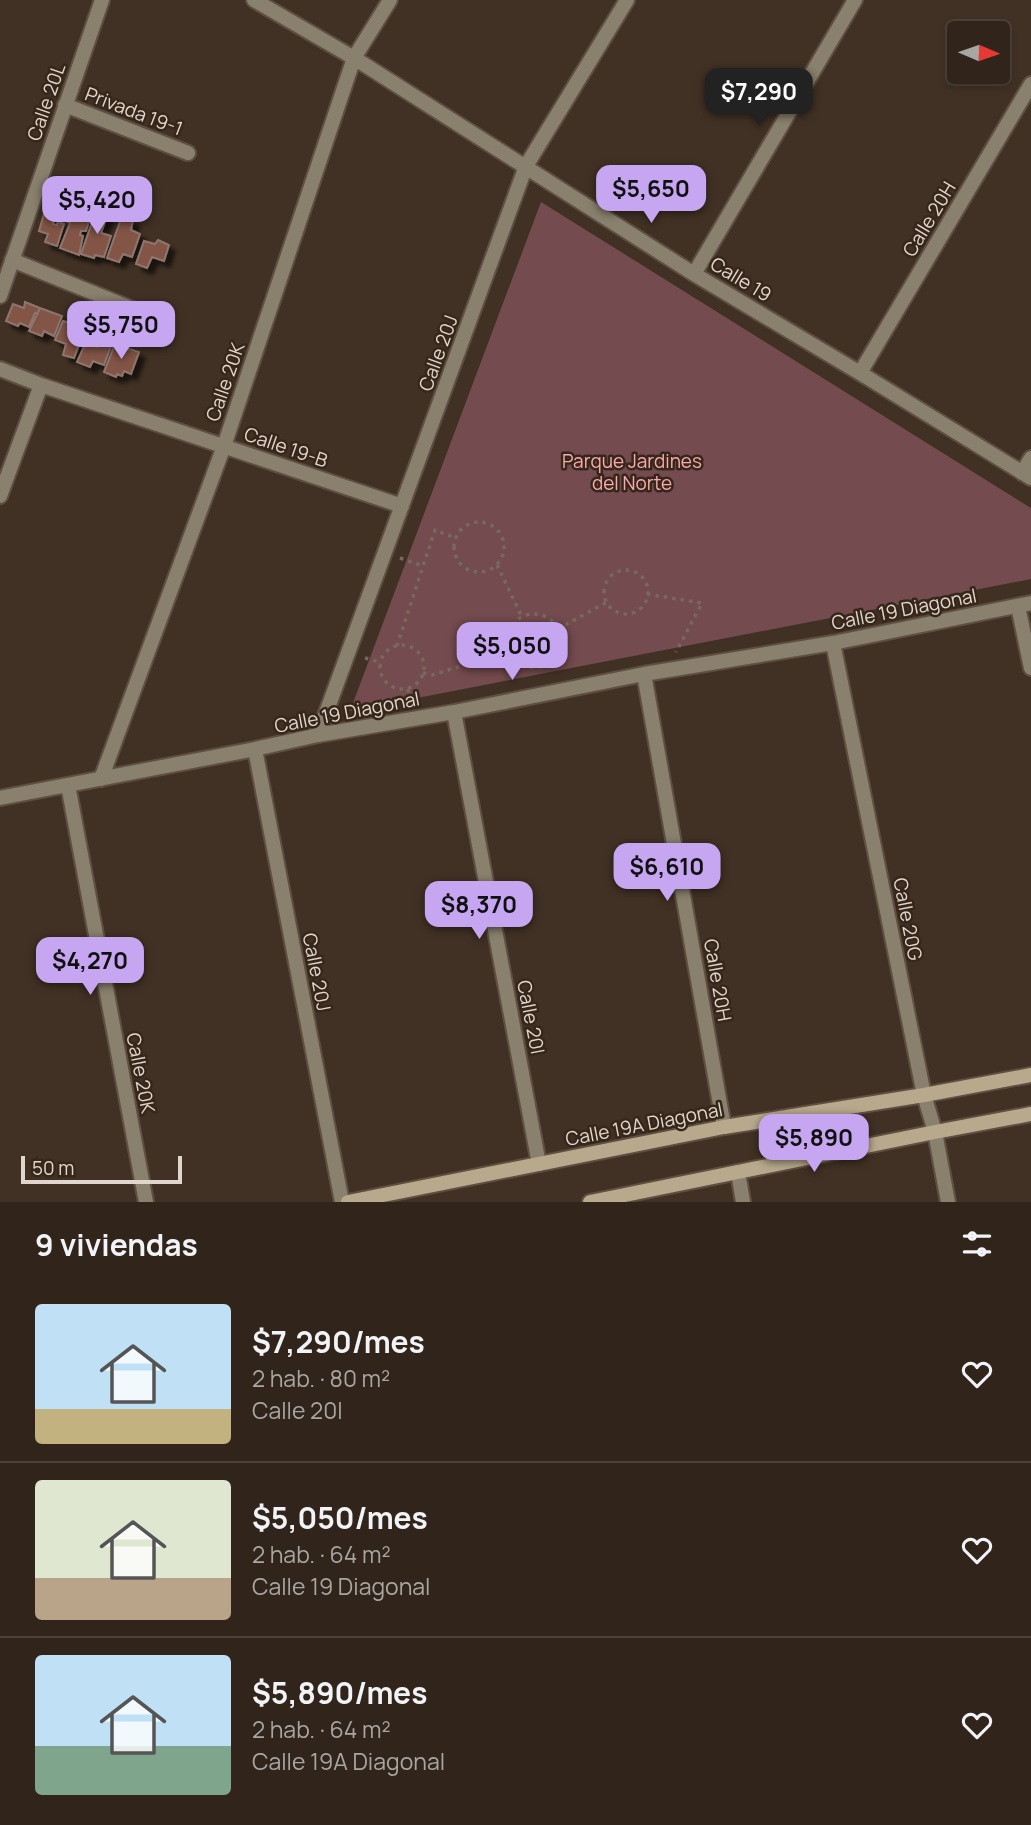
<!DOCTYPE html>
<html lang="es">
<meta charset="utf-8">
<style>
body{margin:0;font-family:Manrope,sans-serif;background:#3d3128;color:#f1f3f6;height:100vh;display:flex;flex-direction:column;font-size:26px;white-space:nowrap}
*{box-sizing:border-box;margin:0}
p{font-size:23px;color:#a8a5a3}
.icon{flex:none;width:38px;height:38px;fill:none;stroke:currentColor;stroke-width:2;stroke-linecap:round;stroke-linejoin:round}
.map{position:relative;height:1202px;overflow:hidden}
.panel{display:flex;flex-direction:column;background:#31251b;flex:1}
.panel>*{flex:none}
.needle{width:46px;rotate:92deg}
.controls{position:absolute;left:947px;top:21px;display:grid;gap:14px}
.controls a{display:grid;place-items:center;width:63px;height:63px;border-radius:7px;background:#31251b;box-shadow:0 4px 10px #0003,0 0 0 2px #4c423a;font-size:35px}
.scale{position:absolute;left:21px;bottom:18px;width:161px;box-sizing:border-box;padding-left:7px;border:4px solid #e0d6cd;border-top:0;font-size:19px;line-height:24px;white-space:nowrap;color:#e0d6cd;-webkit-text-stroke:5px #37271a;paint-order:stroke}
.price{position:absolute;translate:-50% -60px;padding:0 16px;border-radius:14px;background:#c6a6f0;color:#111;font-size:23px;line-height:46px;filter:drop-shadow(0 2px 4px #0008)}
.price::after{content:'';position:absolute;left:50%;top:42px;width:21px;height:16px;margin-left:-10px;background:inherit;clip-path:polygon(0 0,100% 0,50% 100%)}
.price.on{background:#222;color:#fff}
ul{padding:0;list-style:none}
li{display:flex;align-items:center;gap:21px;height:175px;padding:0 35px}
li+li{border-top:2px solid #4c423a}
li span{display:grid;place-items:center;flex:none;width:196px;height:140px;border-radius:7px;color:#555}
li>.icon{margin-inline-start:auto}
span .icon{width:84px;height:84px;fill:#fffc;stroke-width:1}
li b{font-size:30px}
h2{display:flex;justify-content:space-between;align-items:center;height:84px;padding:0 35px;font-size:30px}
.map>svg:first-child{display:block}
.green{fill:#744b4e}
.building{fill:#835547;stroke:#8e766f;stroke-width:2;filter:url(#shadow)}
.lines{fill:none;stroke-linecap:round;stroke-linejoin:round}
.street-casing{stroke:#5e4f42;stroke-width:18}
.secondary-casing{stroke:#5e4f42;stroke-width:18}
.path{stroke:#77695e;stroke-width:3.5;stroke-dasharray:3.5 5;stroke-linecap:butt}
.street{stroke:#89806d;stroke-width:14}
.secondary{stroke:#b8a98c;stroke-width:14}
.labels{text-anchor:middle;stroke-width:5;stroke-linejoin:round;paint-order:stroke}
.street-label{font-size:19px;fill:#e0d6cd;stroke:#37271a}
.park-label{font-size:19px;fill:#f9a9af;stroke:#37271a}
</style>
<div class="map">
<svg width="1031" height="1202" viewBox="0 0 1031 1202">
<defs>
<filter id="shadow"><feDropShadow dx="6" dy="6" stdDeviation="2" flood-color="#0009"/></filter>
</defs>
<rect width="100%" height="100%" fill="#413124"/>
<!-- green -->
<path class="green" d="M541,202L1031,508V579L350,711Z"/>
<!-- building -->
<path class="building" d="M71,208L79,210L78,212L87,214L86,217L90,218L86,231H81L80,235L83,236L79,255L60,248L70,223L66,221Z
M97,208L109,211L101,233L111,236L104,257L95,255L94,258L81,254Z
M45,210L56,214L53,224L57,225L58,222L64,224L57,246L45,242L48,234L39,231Z
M122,216L133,220L131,230L140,234L132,257L123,254L119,262L107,258Z
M158,240L169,245L164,261L152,257L147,268L136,264L144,241L155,244Z
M25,302L40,308L37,314L35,313L29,327L20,323L18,326L6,321L13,304L24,308Z
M40,308L62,316L54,336L44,331L42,336L29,331Z
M75,320L87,324L74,358L63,355L66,344L55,340L63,321L73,324Z
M86,342L97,347L99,342L111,346L104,365L93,361L90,367L77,362Z
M115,344L139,352L131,374L124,371L122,376L117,374L116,377L104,372Z"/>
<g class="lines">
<!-- street casing -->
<g class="street-casing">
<path id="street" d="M254,0L354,58L694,274L860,373L1031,478
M65,105L188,153
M12,260L138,311
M694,274L855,0
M0,296L102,0
M0,369L41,385L402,506
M860,373L1031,84
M1022,473L1031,458
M0,496L41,385
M1018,606L1031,668
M833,643L924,1095L935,1132L948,1202
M644,674L724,1127
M454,712L539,1164
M318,735L526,166L627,0
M255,749L342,1202
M101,779L224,446L354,58L390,0
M68,785L146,1202
M0,798L255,749L318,735L454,712L644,674L833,643L1031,603
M738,1172L743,1202"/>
</g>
<!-- secondary casing -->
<g class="secondary-casing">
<path id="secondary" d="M348,1202L724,1127L924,1095L1031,1075
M590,1202L935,1132L1031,1114"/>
</g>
<!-- path -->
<path class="path" d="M454 547a25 25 0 1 1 50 0a25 25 0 1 1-50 0Z
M400,558L423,566L435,530L456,538
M497,565L522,617
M604 592a22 22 0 1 1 44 0a22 22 0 1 1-44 0Z
M647,594L702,603L676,652
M507 641a27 27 0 1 1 54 0a27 27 0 1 1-54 0Z
M558,629L607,602
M380 667a22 22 0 1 1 44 0a22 22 0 1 1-44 0Z
M397,646L423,566
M365,658L380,662
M423,673L432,675L510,651
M408,689L410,704"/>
<!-- street -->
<use href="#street" class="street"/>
<!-- secondary -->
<use href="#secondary" class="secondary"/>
</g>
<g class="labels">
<!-- street labels -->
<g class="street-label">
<text transform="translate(46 102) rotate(-71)" y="7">Calle 20L</text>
<text transform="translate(134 111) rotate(21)" y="7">Privada 19-1</text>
<text transform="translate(929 219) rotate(-59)" y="7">Calle 20H</text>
<text transform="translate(741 279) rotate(31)" y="7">Calle 19</text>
<text transform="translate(438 353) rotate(-70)" y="7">Calle 20J</text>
<text transform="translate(225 382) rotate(-71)" y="7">Calle 20K</text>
<text transform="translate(286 447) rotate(19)" y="7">Calle 19-B</text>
<text transform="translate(904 609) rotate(-11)" y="7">Calle 19 Diagonal</text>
<text transform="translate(347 712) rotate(-11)" y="7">Calle 19 Diagonal</text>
<text transform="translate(908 919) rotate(79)" y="7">Calle 20G</text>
<text transform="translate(317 972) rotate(79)" y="7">Calle 20J</text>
<text transform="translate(718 980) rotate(80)" y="7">Calle 20H</text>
<text transform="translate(531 1017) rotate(79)" y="7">Calle 20I</text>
<text transform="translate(141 1073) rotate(79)" y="7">Calle 20K</text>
<text transform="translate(644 1124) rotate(-11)" y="7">Calle 19A Diagonal</text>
</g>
<!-- park labels -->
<g class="park-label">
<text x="632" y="468">Parque Jardines<tspan x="632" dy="22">del Norte</tspan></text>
</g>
</g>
</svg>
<div class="controls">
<a><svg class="needle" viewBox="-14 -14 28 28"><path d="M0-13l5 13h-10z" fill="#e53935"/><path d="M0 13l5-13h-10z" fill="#a8a5a3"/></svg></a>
</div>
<div class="scale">50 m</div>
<b class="price on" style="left:759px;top:128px">$7,290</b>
<b class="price" style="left:651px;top:225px">$5,650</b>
<b class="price" style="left:97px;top:236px">$5,420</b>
<b class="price" style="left:121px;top:361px">$5,750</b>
<b class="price" style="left:512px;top:682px">$5,050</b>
<b class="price" style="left:667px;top:903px">$6,610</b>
<b class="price" style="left:479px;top:941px">$8,370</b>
<b class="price" style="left:90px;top:997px">$4,270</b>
<b class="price" style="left:814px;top:1174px">$5,890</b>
</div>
<section class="panel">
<h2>9 viviendas<svg class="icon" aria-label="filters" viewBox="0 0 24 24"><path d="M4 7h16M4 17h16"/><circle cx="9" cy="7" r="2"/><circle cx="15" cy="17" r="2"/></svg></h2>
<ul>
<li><span style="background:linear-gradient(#bfe0f5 75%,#c2b280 0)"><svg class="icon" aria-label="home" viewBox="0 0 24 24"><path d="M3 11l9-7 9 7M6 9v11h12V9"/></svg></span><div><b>$7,290/mes</b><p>2 hab. · 80 m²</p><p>Calle 20I</p></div><svg class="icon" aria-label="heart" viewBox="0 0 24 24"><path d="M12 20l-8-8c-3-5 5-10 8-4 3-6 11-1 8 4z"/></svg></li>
<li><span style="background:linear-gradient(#dfe7d0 70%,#b9a48a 0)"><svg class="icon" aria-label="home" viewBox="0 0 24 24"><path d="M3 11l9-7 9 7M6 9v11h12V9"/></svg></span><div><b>$5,050/mes</b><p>2 hab. · 64 m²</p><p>Calle 19 Diagonal</p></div><svg class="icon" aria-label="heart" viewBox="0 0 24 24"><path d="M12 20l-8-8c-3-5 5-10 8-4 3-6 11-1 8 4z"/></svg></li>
<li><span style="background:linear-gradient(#bfe0f5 65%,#7fa58c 0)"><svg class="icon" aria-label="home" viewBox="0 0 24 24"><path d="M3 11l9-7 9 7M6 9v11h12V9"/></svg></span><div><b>$5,890/mes</b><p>2 hab. · 64 m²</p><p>Calle 19A Diagonal</p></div><svg class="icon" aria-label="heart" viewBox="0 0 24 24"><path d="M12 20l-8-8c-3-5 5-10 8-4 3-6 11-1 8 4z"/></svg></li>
</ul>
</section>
